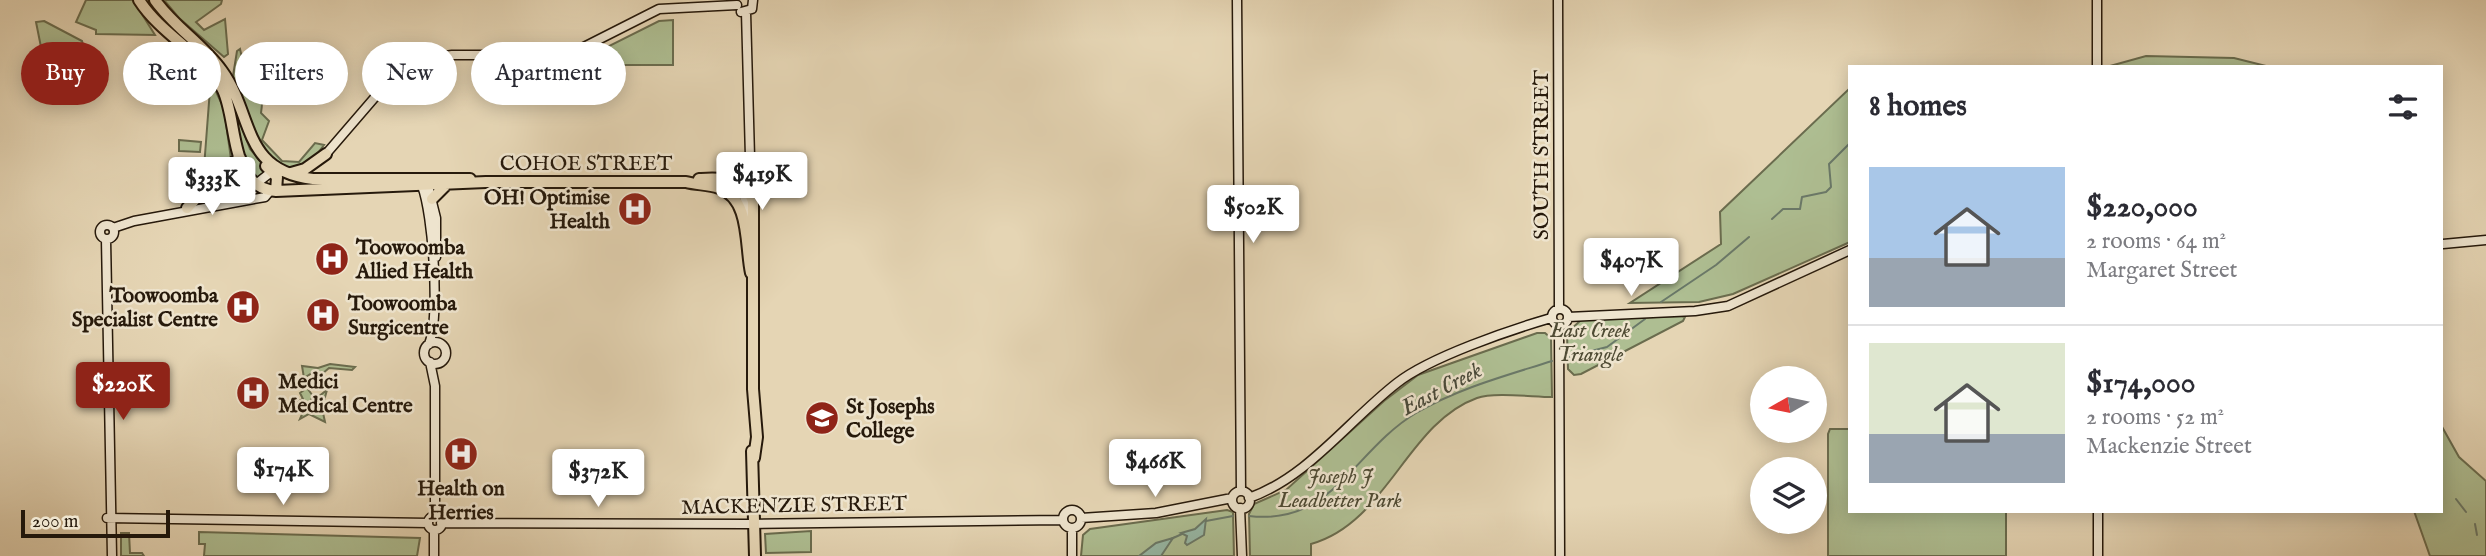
<!DOCTYPE html>
<meta charset="utf-8">
<style>
body{margin:0;font-family:"IM FELL English",serif;background:#f7f7f7;color:#2b2b33;height:100vh;display:flex;flex-direction:column;font-size:26px;white-space:nowrap}
*{box-sizing:border-box;margin:0}
p{font-size:23px;color:#7c7c81}
.icon{flex:none;width:38px;height:38px;fill:none;stroke:currentColor;stroke-width:2;stroke-linecap:round;stroke-linejoin:round}
.map{position:relative;flex:1;overflow:hidden}
.drawer{position:absolute;left:1848px;top:65px;width:595px;height:448px;display:flex;flex-direction:column;background:#fff;border-radius:0px;box-shadow:0 4px 18px #0003}
.drawer>*{flex:none}
.top-card{position:absolute;left:21px;top:42px;width:665px;height:63px;display:flex;gap:14px}
.needle{width:46px;rotate:261deg}
.buttons{position:absolute;left:1750px;top:366px;display:grid;gap:14px}
.buttons a{display:grid;place-items:center;width:77px;height:77px;border-radius:50%;background:#fff;box-shadow:0 4px 18px #0003;font-size:35px}
.scale{position:absolute;left:21px;bottom:18px;width:149px;box-sizing:border-box;padding-left:7px;border:4px solid #26190b;border-top:0;font-size:19px;line-height:24px;white-space:nowrap;color:#26190b;-webkit-text-stroke:5px #eee4ce;paint-order:stroke}
.price{position:absolute;translate:-50% -60px;padding:0 16px;border-radius:7px;background:#fff;color:#222;font-size:23px;line-height:46px;filter:drop-shadow(0 2px 4px #0008)}
.price::after{content:'';position:absolute;left:50%;top:42px;width:21px;height:16px;margin-left:-10px;background:inherit;clip-path:polygon(0 0,100% 0,50% 100%)}
.price.current{background:#8f2418;color:#fff}
ul{padding:0;list-style:none}
li{display:flex;align-items:center;gap:21px;height:175px;padding:0 21px}
li+li{border-top:2px solid #e1e1e2}
li span{display:grid;place-items:center;flex:none;width:196px;height:140px;border-radius:0px;color:#555}
li>.icon{margin-inline-start:auto}
span .icon{width:84px;height:84px;fill:#fffc;stroke-width:1}
li b{font-size:30px}
h2{display:flex;justify-content:space-between;align-items:center;height:84px;padding:0 21px;font-size:30px}
.pill{padding:0 24px;border-radius:32px;background:#fff;box-shadow:0 4px 18px #0003;font-size:24px;line-height:63px}
.pill.current{background:#8f2418;color:#fff}
.map>svg:first-child{display:block}
.green{fill:#aebe92;stroke:#6a6c4e;stroke-width:2}
.water{fill:#97b9a7;stroke:#6a7969;stroke-width:2}
.lines{fill:none;stroke-linecap:round;stroke-linejoin:round}
.stream{stroke:#6a7969;stroke-width:2}
.secondary-casing{stroke:#26190b;stroke-width:11}
.highway-casing{stroke:#26190b;stroke-width:14}
.secondary{stroke:#eee4ce;stroke-width:8}
.highway{stroke:#e5d5b4;stroke-width:10}
.labels{text-anchor:middle;stroke-width:5;stroke-linejoin:round;paint-order:stroke}
.street-label{font-size:21px;fill:#26190b;stroke:#eee4ce}
.poi-label{font-size:21px;font-weight:bold;fill:#26190b;stroke:#eee4ce;text-anchor:start}
.park-label{font-size:21px;font-style:italic;fill:#4f4b34;stroke:#eee4ce}
.water-label{font-size:23px;font-style:italic;fill:#48493a;stroke:#eee4ce}
</style>
<div class="map">
<svg width="2486" height="556" viewBox="0 0 2486 556">
<rect width="100%" height="100%" fill="#e5d5b4"/>
<filter id="stains"><feTurbulence type="fractalNoise" baseFrequency=".00286" numOctaves="4"/><feColorMatrix values="0 0 0 0 .2 0 0 0 0 .09 0 0 0 0 .02 0 0 0 .5 -.17"/></filter>
<radialGradient id="worn" r=".72"><stop offset=".6" stop-color="#630" stop-opacity="0"/><stop offset="1" stop-color="#630" stop-opacity=".3"/></radialGradient>
<!-- green -->
<path class="green" d="M86,0H133L155,35L96,34V30L76,22Z
M164,0H222L221,4L196,22L204,30L225,19L228,54L224,57L179,18Z
M673,20V65H603V49L659,21Z
M44,21L82,41L85,53L42,52L36,22Z
M170,49L207,76L214,87L224,109L231,159L203,181L210,89L207,82L170,84Z
M240,49C244,77 267,76 261,113L269,121L262,140L282,161L299,162L315,143L324,145L310,163L292,170L273,161L252,132L233,76L237,51Z
M2146,56L2234,58L2266,66H2110Z
M1850,88V242L1733,294L1699,302L1630,303L1721,244L1720,212Z
M234,106L250,149L268,170L257,181L245,164Z
M179,140L201,142L200,152L179,151Z
M237,163L251,186L233,195L196,203Z
M1681,316L1685,317L1683,321L1581,374L1574,375L1568,369L1567,333L1581,320Z
M1537,333H1545L1551,338L1552,397C1533,397 1494,392 1477,398C1407,423 1387,523 1311,544V556H1250L1249,514L1254,504L1286,490L1384,401L1418,375Z
M330,364L355,367L352,370L329,368L322,374L312,373L304,378L302,366L318,368Z
M304,384L313,396L309,404L327,390L322,408L325,422L309,414L300,419L303,412L297,402L303,399L300,393L304,390Z
M2441,425L2459,457L2486,481V556H2430L2414,511H2441Z
M1830,429H1850V511H2006V556H1828V434Z
M1227,510L1233,512L1234,556H1081L1083,535L1090,529Z
M811,531V552L766,553L765,534Z
M199,532L420,538L417,556H204L205,544H199Z
M121,533H129L130,553H142L144,556H121Z"/>
<!-- water -->
<path class="water" d="M1206,519L1204,535L1187,545L1185,543L1187,536L1181,533L1195,529Z
M1173,538L1161,556H1139L1156,543Z"/>
<g class="lines">
<!-- stream -->
<path class="stream" d="M1772,219L1783,209H1800L1802,197L1826,192L1831,187L1829,164L1850,143
M1661,302L1716,265L1749,237
M1568,357L1607,347L1645,319
M2456,499L2466,512
M1249,516C1333,526 1353,451 1416,413C1459,388 1505,376 1552,361
M1206,521L1233,516
M2475,524L2477,535
M1171,539L1182,534"/>
<!-- secondary casing -->
<g class="secondary-casing">
<path id="secondary" d="M1237,0L1241,491
M1558,0L1559,309
M2097,0V66
M741,12L752,9L753,0
M746,12L750,157L739,183L747,206L748,221
M326,154L382,89L432,58L452,55H550L576,51L659,9L737,5
M753,168L772,175
M422,186C433,214 440,316 429,344
M428,186L436,218V257
M723,189L747,182L753,171L750,157
M210,203L247,191L275,169
M100 232a7 7 0 1 1 14 0a7 7 0 1 1-14 0Z
M113,228L134,221L265,197L270,191
M106,239L112,556
M2443,244L2486,240
M1552 317a8 8 0 1 1 16 0a8 8 0 1 1-16 0Z
M1568,317L1695,311L1728,306L1850,250
M1559,326L1560,556
M424 353a11 11 0 1 1 22 0a11 11 0 1 1-22 0Z
M430,362L435,386V515
M1232 500a9 9 0 1 1 18 0a9 9 0 1 1-18 0Z
M1249,498C1308,477 1348,421 1397,383C1430,357 1510,330 1551,318
M1240,508L1242,556
M1063 519a9 9 0 1 1 18 0a9 9 0 1 1-18 0Z
M2098,511V556
M428 523a7 7 0 1 1 14 0a7 7 0 1 1-14 0Z
M107,518L428,523
M1081,518L1156,513L1232,498
M441,523L747,524L1063,520
M434,531V556
M1072,556V528"/>
</g>
<!-- highway casing -->
<g class="highway-casing">
<path id="highway" d="M139,0C162,36 207,56 223,90C238,122 229,188 276,191L486,182H686C697,185 709,184 719,188C751,199 745,246 751,273
M155,0C174,27 203,44 222,71C254,115 241,171 313,179H470
M266,166L277,177L276,191
M291,173L305,169L326,154
M699,179C721,178 745,176 753,201V389L757,437L754,458
M432,199L445,186
M187,208L221,172L240,158
M752,451L755,556"/>
</g>
<!-- secondary -->
<use href="#secondary" class="secondary"/>
<!-- highway -->
<use href="#highway" class="highway"/>
</g>
<!-- icons -->
<defs>
<g id="hospital-disc" transform="scale(1.75)"><circle r="9.5" fill="#8f2418" stroke="#eee4ce"/><path d="M-5-5h3v3.5h4V-5h3V5h-3V1.5h-4V5h-3Z" fill="#fff"/></g>
<g id="school-disc" transform="scale(1.75)"><circle r="9.5" fill="#8f2418" stroke="#eee4ce"/><path d="M0-5L7-2L0 1L-7-2ZM-4 1L0 2.5L4 1V4Q0 6-4 4Z" fill="#fff"/></g>
</defs>
<g fill-rule="evenodd">
<use href="#hospital-disc" x="635" y="209"/>
<use href="#hospital-disc" x="332" y="259"/>
<use href="#hospital-disc" x="243" y="307"/>
<use href="#hospital-disc" x="323" y="315"/>
<use href="#hospital-disc" x="253" y="393"/>
<use href="#school-disc" x="822" y="418"/>
<use href="#hospital-disc" x="461" y="454"/>
</g>
<g class="labels">
<!-- street labels -->
<g class="street-label">
<text transform="translate(1541 155) rotate(-90)" y="7">SOUTH STREET</text>
<text x="586" y="170">COHOE STREET</text>
<text transform="translate(794 505) rotate(-1)" y="7">MACKENZIE STREET</text>
</g>
<!-- poi labels -->
<g class="poi-label">
<text x="610" y="204" text-anchor="end">OH! Optimise<tspan x="610" dy="24">Health</tspan></text>
<text x="356" y="254">Toowoomba<tspan x="356" dy="24">Allied Health</tspan></text>
<text x="218" y="302" text-anchor="end">Toowoomba<tspan x="218" dy="24">Specialist Centre</tspan></text>
<text x="348" y="310">Toowoomba<tspan x="348" dy="24">Surgicentre</tspan></text>
<text x="278" y="388">Medici<tspan x="278" dy="24">Medical Centre</tspan></text>
<text x="846" y="413">St Josephs<tspan x="846" dy="24">College</tspan></text>
<text x="461" y="495" text-anchor="middle">Health on<tspan x="461" dy="24">Herries</tspan></text>
</g>
<!-- park labels -->
<g class="park-label">
<text x="1590" y="337">East Creek<tspan x="1590" dy="24">Triangle</tspan></text>
<text x="1340" y="483">Joseph J<tspan x="1340" dy="24">Leadbetter Park</tspan></text>
</g>
<!-- water labels -->
<g class="water-label">
<text transform="translate(1441 388) rotate(-28)" y="8">East Creek</text>
</g>
</g>
<rect width="100%" height="100%" filter="url(#stains)"/>
<rect width="100%" height="100%" fill="url(#worn)"/>
</svg>
<div class="buttons">
<a><svg class="needle" viewBox="-14 -14 28 28"><path d="M0-13l5 13h-10z" fill="#e53935"/><path d="M0 13l5-13h-10z" fill="#7c7c81"/></svg></a>
<a><svg class="icon" aria-label="layers" viewBox="0 0 24 24"><path d="M12 4l9 5-9 5-9-5zM3 14l9 5 9-5"/></svg></a>
</div>
<div class="scale">200 m</div>
<b class="price" style="left:762px;top:212px">$419K</b>
<b class="price" style="left:212px;top:217px">$333K</b>
<b class="price" style="left:1253px;top:245px">$502K</b>
<b class="price" style="left:1631px;top:298px">$407K</b>
<b class="price current" style="left:123px;top:422px">$220K</b>
<b class="price" style="left:1155px;top:499px">$466K</b>
<b class="price" style="left:283px;top:507px">$174K</b>
<b class="price" style="left:598px;top:509px">$372K</b>
<div class="top-card">
<a class="pill current">Buy</a>
<a class="pill">Rent</a>
<a class="pill">Filters</a>
<a class="pill">New</a>
<a class="pill">Apartment</a>
</div>
<section class="drawer">
<h2>8 homes<svg class="icon" aria-label="filters" viewBox="0 0 24 24"><path d="M4 7h16M4 17h16"/><circle cx="9" cy="7" r="2"/><circle cx="15" cy="17" r="2"/></svg></h2>
<ul>
<li><span style="background:linear-gradient(#a9c7e8 65%,#9aa5b1 0)"><svg class="icon" aria-label="home" viewBox="0 0 24 24"><path d="M3 11l9-7 9 7M6 9v11h12V9"/></svg></span><div><b>$220,000</b><p>2 rooms · 64 m²</p><p>Margaret Street</p></div></li>
<li><span style="background:linear-gradient(#dfe7d0 65%,#9aa5b1 0)"><svg class="icon" aria-label="home" viewBox="0 0 24 24"><path d="M3 11l9-7 9 7M6 9v11h12V9"/></svg></span><div><b>$174,000</b><p>2 rooms · 52 m²</p><p>Mackenzie Street</p></div></li>
</ul>
</section>
</div>
